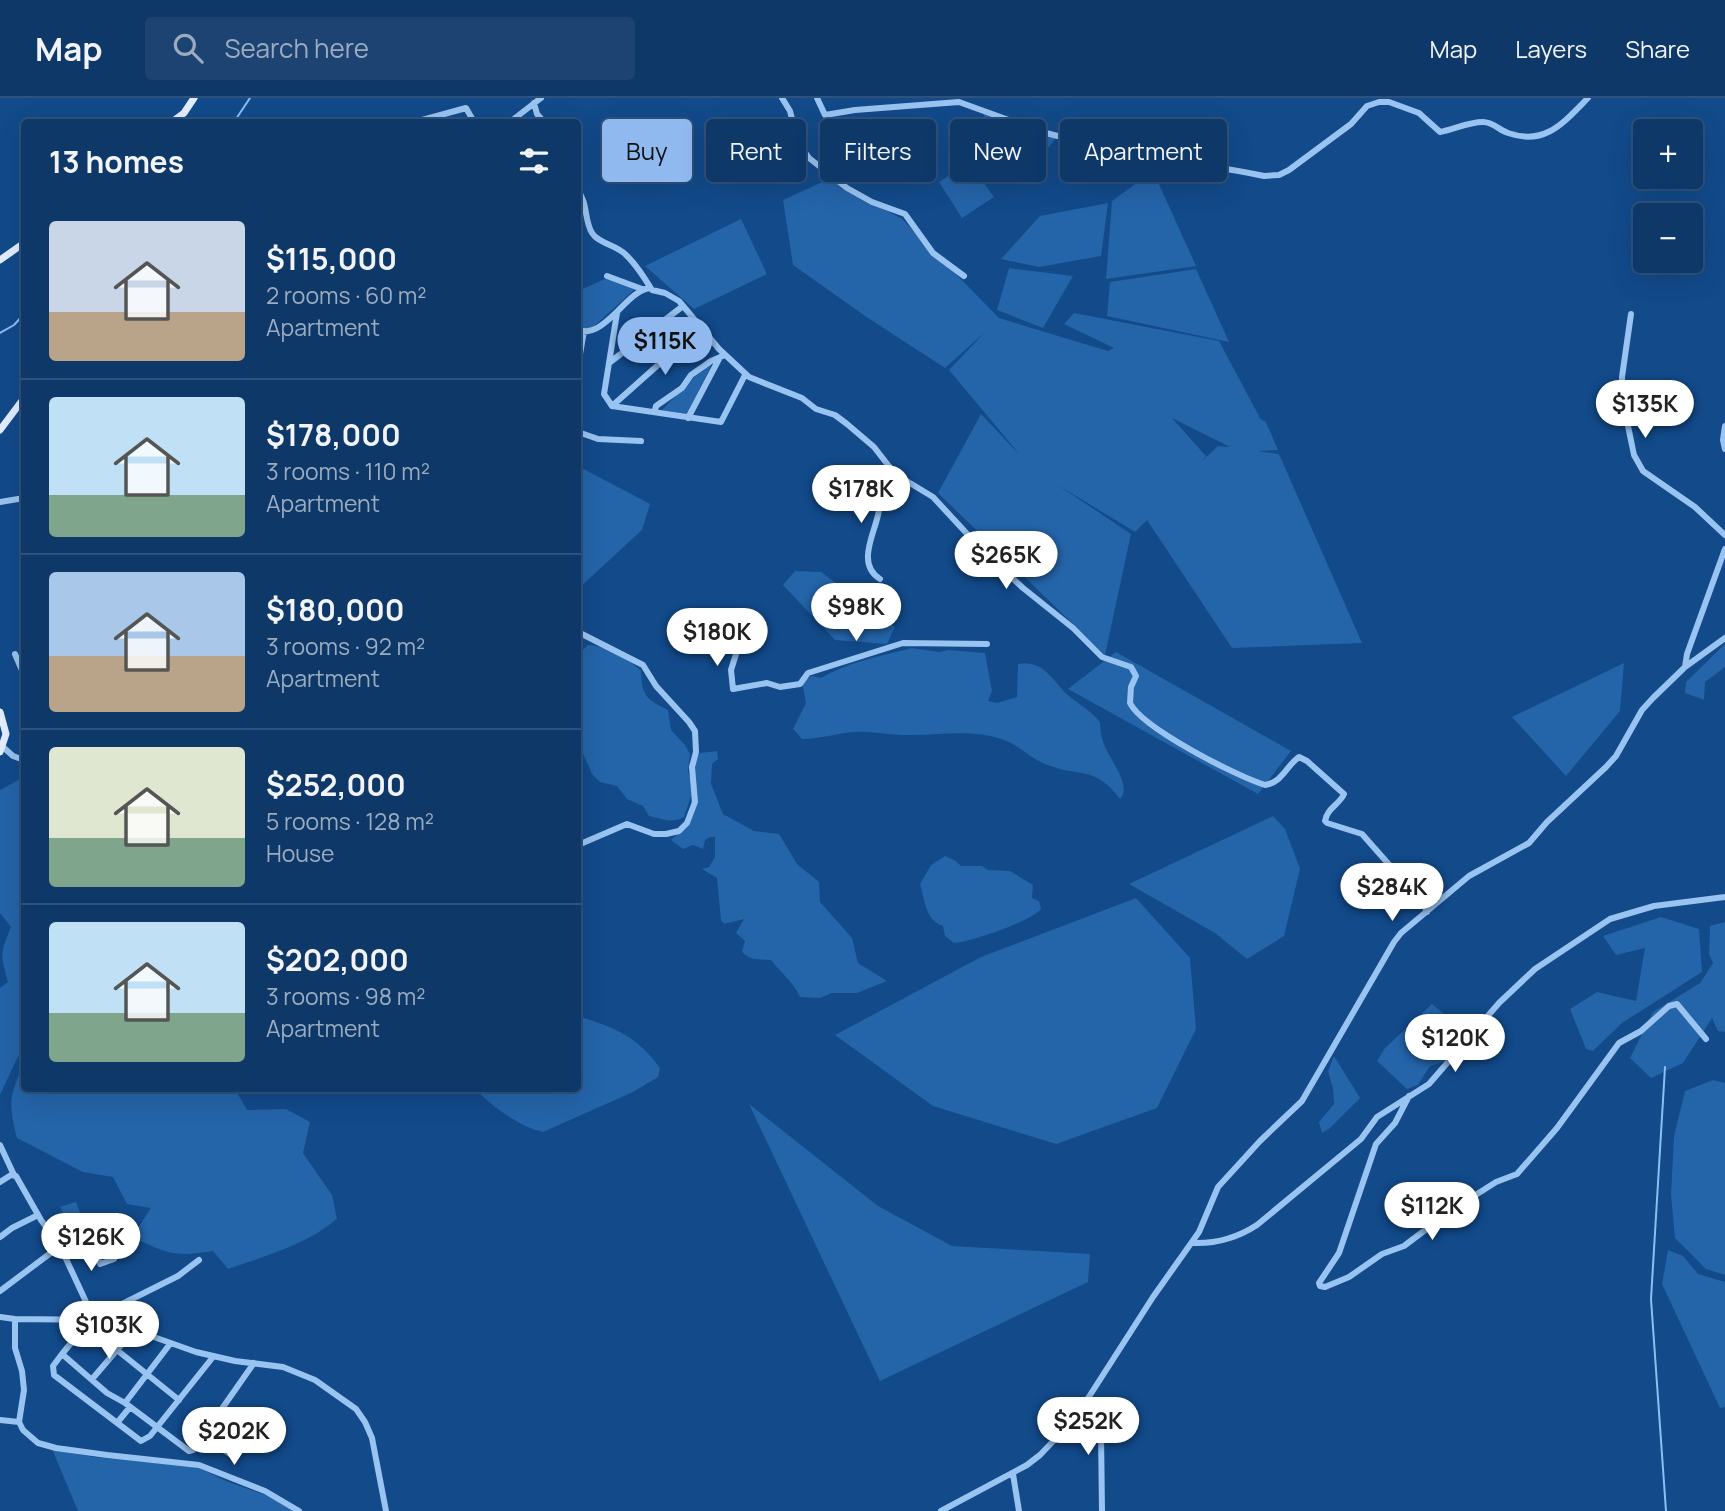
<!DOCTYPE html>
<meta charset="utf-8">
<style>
body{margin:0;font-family:Manrope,sans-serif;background:#1c4371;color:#f1f3f6;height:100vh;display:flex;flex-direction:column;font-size:26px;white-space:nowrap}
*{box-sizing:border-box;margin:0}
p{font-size:23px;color:#9bacc0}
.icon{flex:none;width:38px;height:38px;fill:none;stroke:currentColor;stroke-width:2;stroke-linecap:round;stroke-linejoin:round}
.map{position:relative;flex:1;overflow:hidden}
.drawer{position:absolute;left:21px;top:21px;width:560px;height:973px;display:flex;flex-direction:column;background:#0e3868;border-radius:7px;box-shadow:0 7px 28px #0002,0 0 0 2px #2e527c}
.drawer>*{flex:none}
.banner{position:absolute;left:602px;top:21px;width:665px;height:63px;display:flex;gap:14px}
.buttons{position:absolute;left:1633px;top:21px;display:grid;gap:14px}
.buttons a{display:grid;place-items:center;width:70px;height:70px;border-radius:7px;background:#0e3868;box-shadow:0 7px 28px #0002,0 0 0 2px #2e527c;font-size:35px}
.price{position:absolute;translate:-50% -60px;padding:0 16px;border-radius:24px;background:#fff;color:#222;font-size:23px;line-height:46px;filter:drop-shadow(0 2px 4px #0008)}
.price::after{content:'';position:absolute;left:50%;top:42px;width:21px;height:16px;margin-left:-10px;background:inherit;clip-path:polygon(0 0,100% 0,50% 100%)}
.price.active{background:#90b9f0;color:#111}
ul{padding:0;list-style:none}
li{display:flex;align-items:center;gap:21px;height:175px;padding:0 28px}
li+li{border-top:2px solid #2e527c}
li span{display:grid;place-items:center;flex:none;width:196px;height:140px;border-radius:7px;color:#555}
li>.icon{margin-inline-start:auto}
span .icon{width:84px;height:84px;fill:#fffc;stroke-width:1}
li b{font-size:30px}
h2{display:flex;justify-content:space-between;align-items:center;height:84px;padding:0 28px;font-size:30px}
.tag{padding:0 24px;border-radius:7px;background:#0e3868;box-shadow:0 7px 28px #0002,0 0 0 2px #2e527c;font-size:24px;line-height:63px}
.tag.active{background:#90b9f0;color:#111}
header{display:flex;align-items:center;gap:42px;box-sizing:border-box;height:98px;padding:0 35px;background:#0e3868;border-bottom:2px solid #2e527c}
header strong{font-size:33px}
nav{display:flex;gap:38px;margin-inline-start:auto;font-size:24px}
.search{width:490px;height:63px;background:#1c4371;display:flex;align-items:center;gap:18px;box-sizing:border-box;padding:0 24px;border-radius:7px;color:#9bacc0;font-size:26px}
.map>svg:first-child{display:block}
.green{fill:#2464a9;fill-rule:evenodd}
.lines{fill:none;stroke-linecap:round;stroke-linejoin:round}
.stream{stroke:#8abff4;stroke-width:2}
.minor{stroke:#99c3f0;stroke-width:6}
.major{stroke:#e2eeff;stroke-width:7}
</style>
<header>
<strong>Map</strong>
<div class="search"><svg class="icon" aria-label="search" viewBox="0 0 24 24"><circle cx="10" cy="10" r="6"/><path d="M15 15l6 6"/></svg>Search here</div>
<nav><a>Map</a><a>Layers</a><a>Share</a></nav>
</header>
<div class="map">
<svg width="1725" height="1413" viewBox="0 0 1725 1413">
<rect width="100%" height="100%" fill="#124a8a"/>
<!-- green -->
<path class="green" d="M980,10L1014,25L1009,32L1006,44L1000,48Z
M1018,28L1056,40L1031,71L1009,48L1019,38Z
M969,65L994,99L962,120L939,84Z
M1153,73L1196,168L1106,181L1112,103Z
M829,81L902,121L999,220L1108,253L1114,250L1064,226L1074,215L1219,243L1260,320L1257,319L1266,324L1278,352L1257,353L1279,356L1362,545L1232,550L1147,422L1135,434L1058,387L1131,436L1105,557L938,395L981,316L1020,357L949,272L984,235L945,270L868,220L793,167L783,102ZM1172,320L1230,349L1218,348L1202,363L1206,358Z
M1108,105L1101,158L1039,169L1001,161L1040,118Z
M741,121L767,176L694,211L645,168Z
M1009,170L1073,178L1043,230L997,212Z
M1196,171L1229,244L1107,218L1110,184Z
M607,180L635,191L590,232L578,230V193Z
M712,266L687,316L662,312L702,271Z
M578,368L650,406L642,432L578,491Z
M795,473L821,474L895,529L887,546L835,542L783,487Z
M1725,546V569L1705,584L1704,602L1685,595L1686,584Z
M588,547C608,548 627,560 641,573C642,598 646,601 668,612L671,632L685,647L690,656L688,674L694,689L684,719C671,726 663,721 649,718L643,708L627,701L617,688L600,684L592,676L578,644V548L583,552Z
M912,550L939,554L948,552L985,555L992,593L988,603L997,605L1017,599L1018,566C1044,561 1053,584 1069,598C1080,607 1091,613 1100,624C1100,634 1102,643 1106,651C1112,664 1132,689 1120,701C1094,666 1078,680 1045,666C1030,660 1020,648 1004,642C972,630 936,638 903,637C887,637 871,633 855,634C837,635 821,641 802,641L793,631L806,605L802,584L812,578L821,580C848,564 881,558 912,550Z
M1116,554L1291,653L1258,696L1068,591Z
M1624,565L1620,613L1566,678L1512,619Z
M717,653L718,661L712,666L711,686L723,716L754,733L779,736L797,766L819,784L820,804L852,840L858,865L887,883L857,895H832L820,900L800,899C795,886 780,874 771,862C759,861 751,863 742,854L745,843L736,835L744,821L724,826L721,822L717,780L702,771L709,769L715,759V739H710L705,742L703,751L693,747L683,751L671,742L691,724C693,703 686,671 700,655Z
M24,679V951L21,952L0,997V890L8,884C0,855 0,856 11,829L0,815V692Z
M1273,718L1285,731L1300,771L1284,838L1247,861L1215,835L1129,786Z
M945,758L956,763L961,768H982L988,772L1010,773L1033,787L1032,800L1039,803L1041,811C1032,823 970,844 954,845L945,838L943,828C925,822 925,802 920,786L931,767Z
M1136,800L1190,860L1196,931L1157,1010L1056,1046L933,1008L835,937L981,859Z
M1661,819L1699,831L1702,874L1622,925L1593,953L1586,951L1570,911L1597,894L1636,903L1645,850L1616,857L1603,838Z
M1725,824V934L1718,933L1712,920L1683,965L1651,980L1630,960L1653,914L1700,885L1713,865L1709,856L1710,828Z
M1432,906L1451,922L1438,939L1436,948L1441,950L1478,918L1479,924L1446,963L1430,968L1418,987L1407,991L1377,963L1385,950Z
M578,918C615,930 636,937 660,970L658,979L633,994L543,1034C519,1029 492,1008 475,991L578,990Z
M1334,958L1360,1000L1329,1031L1322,1035L1319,1024L1334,1006L1333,991L1328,973Z
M24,966V990L235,991L247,1012L286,1011L310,1024L303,1055L332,1097L337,1121C306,1147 265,1158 228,1171L213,1153C173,1159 168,1156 132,1139L151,1110L127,1106L113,1079L83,1074L17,1040C8,1004 9,999 24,966Z
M1713,982L1725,985V1177L1706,1171L1675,1140L1671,1097L1674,1038L1685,993Z
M749,1006L878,1108L952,1148L1090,1156L1088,1184L880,1283Z
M76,1104L84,1125L100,1118L104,1137L93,1142L85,1131L72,1136L73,1142L60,1144L51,1131L69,1126L60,1109Z
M1668,1152L1683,1158L1698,1176L1725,1184V1309L1720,1310L1662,1186Z
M52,1351L94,1359L197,1369L226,1383L271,1399L294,1413H78Z"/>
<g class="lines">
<!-- stream -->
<path class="stream" d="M234,24L250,0
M0,235L14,227L24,216
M1665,969L1651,1201L1666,1413"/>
<!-- minor -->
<path class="minor" d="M782,0L790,13L798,45L809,60L847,90L872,104L905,116L933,155L964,178
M817,0L825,17L855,12L959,4L1042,34L1085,45L1127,77C1143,74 1157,66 1175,66C1204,66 1235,72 1264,78L1279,77L1289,72L1351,26L1367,8L1379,4H1389L1419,15L1440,34C1454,31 1469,24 1483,24C1493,24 1499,32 1508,35C1545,48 1563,25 1588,0
M534,5L537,16L544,24
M415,24L466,10L474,24
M510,24L541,0
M578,93C588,105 584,122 592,135C598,145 616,147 625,156C636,166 644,179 652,192L665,195L679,203L719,251L749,279L802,300L816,311L835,317L847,326L874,349L895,376L933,399L983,453L1023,490L1073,530L1102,559L1131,569L1136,578L1131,589L1130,605C1142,630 1236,678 1265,687C1283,684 1286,668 1299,659L1307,663L1344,696C1340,706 1327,710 1325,723L1327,725L1362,736L1423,805L1427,814
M607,178L642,191
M617,215L604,296L612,308L721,324L745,277
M1631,216L1622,279V299L1634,357L1643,373L1695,409L1725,437
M578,234C583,234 590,233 595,231C614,223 631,192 650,190
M609,265L683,208
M578,268L584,233
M612,308L676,251L703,232
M655,312L656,308L682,290L691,277L711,263L725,257
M688,320L719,261
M1725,328L1723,342L1725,351
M578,334L598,341L641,343
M0,404L24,400
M880,481C855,465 876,434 879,412C881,401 879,389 879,378L889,368
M578,534L643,567L656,588L689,624L695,633L696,654L692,669L695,704L687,725L679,733L666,736H654L627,726L578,747
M737,553L731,572L733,591L767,585L780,589L800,586L808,575L903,545L987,546
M15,556L24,577
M1685,569L1687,556L1725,451
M3,649L13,658L24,662
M1409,998L1395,1025L1376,1046L1339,1155L1319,1185L1320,1188L1325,1189L1349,1179L1382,1156L1404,1148L1449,1114L1496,1084L1517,1076L1557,1030L1619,945L1641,933L1669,908L1677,906L1706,941
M0,1047L14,1077
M0,1084L11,1077L16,1078L41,1122L60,1148L94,1221
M0,1139L12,1130L38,1117
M1192,1145C1216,1146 1237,1140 1257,1127L1361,1041L1377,1019L1429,986L1499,905L1535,871L1610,821L1654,808L1725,799
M63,1157L91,1149L94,1151L100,1166L114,1161
M0,1193L60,1148
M0,1219L15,1221L106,1222L196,1254L235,1263L283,1269L315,1282L356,1311L365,1324L372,1340L386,1413
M15,1221V1250L22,1273L24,1292L19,1324L23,1332L38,1345L56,1350L107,1357L199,1367L265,1393L299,1413
M101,1221L106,1214L178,1178L199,1162
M90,1222L62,1256L107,1295L125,1305L189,1353L193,1352L254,1265
M84,1229L117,1252L179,1302
M62,1256L53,1268L54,1277L141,1343L150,1338L213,1259
M93,1280L135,1231
M1087,1302L1101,1334L1102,1413
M125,1305L170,1246
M0,1322L19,1324
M212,1324L244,1344
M117,1325L130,1309
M202,1338L230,1356L237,1353L255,1331
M1013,1376L1019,1413
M941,1413L1027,1367L1040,1357L1076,1319L1153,1199L1199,1134L1218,1089L1260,1043L1302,1003L1394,844L1401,835L1469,778L1529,745L1547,724L1606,669L1616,658L1642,612L1653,600L1685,569L1725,540"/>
<!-- major -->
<path class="major" d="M172,24L184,15L194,0
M0,162L24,145
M0,332L24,300
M0,614L6,636L0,654"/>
</g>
</svg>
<div class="buttons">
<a>+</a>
<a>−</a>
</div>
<b class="price active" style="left:665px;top:279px">$115K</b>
<b class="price" style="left:1645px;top:342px">$135K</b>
<b class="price" style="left:861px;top:427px">$178K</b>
<b class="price" style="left:1006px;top:493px">$265K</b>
<b class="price" style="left:856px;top:545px">$98K</b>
<b class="price" style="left:717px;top:570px">$180K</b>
<b class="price" style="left:1392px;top:825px">$284K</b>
<b class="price" style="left:1455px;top:976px">$120K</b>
<b class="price" style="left:1432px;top:1144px">$112K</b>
<b class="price" style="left:91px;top:1175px">$126K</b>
<b class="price" style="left:109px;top:1263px">$103K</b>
<b class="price" style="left:1088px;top:1359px">$252K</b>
<b class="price" style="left:234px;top:1369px">$202K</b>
<div class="banner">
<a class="tag active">Buy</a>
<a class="tag">Rent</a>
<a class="tag">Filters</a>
<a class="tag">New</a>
<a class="tag">Apartment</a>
</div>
<section class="drawer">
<h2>13 homes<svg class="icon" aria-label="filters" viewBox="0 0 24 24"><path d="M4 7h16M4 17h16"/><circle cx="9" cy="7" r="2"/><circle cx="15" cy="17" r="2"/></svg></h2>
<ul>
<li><span style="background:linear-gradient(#c9d6e8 65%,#b9a48a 0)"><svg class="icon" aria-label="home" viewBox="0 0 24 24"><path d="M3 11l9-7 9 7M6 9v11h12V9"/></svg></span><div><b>$115,000</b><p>2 rooms · 60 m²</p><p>Apartment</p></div></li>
<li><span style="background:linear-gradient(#bfe0f5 70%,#7fa58c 0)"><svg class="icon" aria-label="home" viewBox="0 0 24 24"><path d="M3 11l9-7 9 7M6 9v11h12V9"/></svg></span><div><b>$178,000</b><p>3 rooms · 110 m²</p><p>Apartment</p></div></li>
<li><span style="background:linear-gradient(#a9c7e8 60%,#b9a48a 0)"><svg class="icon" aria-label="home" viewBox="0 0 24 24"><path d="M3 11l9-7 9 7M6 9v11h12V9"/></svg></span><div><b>$180,000</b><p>3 rooms · 92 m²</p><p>Apartment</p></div></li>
<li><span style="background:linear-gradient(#dfe7d0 65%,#7fa58c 0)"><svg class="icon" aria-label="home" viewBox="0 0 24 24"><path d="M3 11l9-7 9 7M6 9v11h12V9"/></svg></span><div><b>$252,000</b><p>5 rooms · 128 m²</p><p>House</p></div></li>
<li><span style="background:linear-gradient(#bfe0f5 65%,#7fa58c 0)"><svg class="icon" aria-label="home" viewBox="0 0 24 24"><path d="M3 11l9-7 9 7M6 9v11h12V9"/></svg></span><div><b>$202,000</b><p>3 rooms · 98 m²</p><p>Apartment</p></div></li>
</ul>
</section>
</div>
